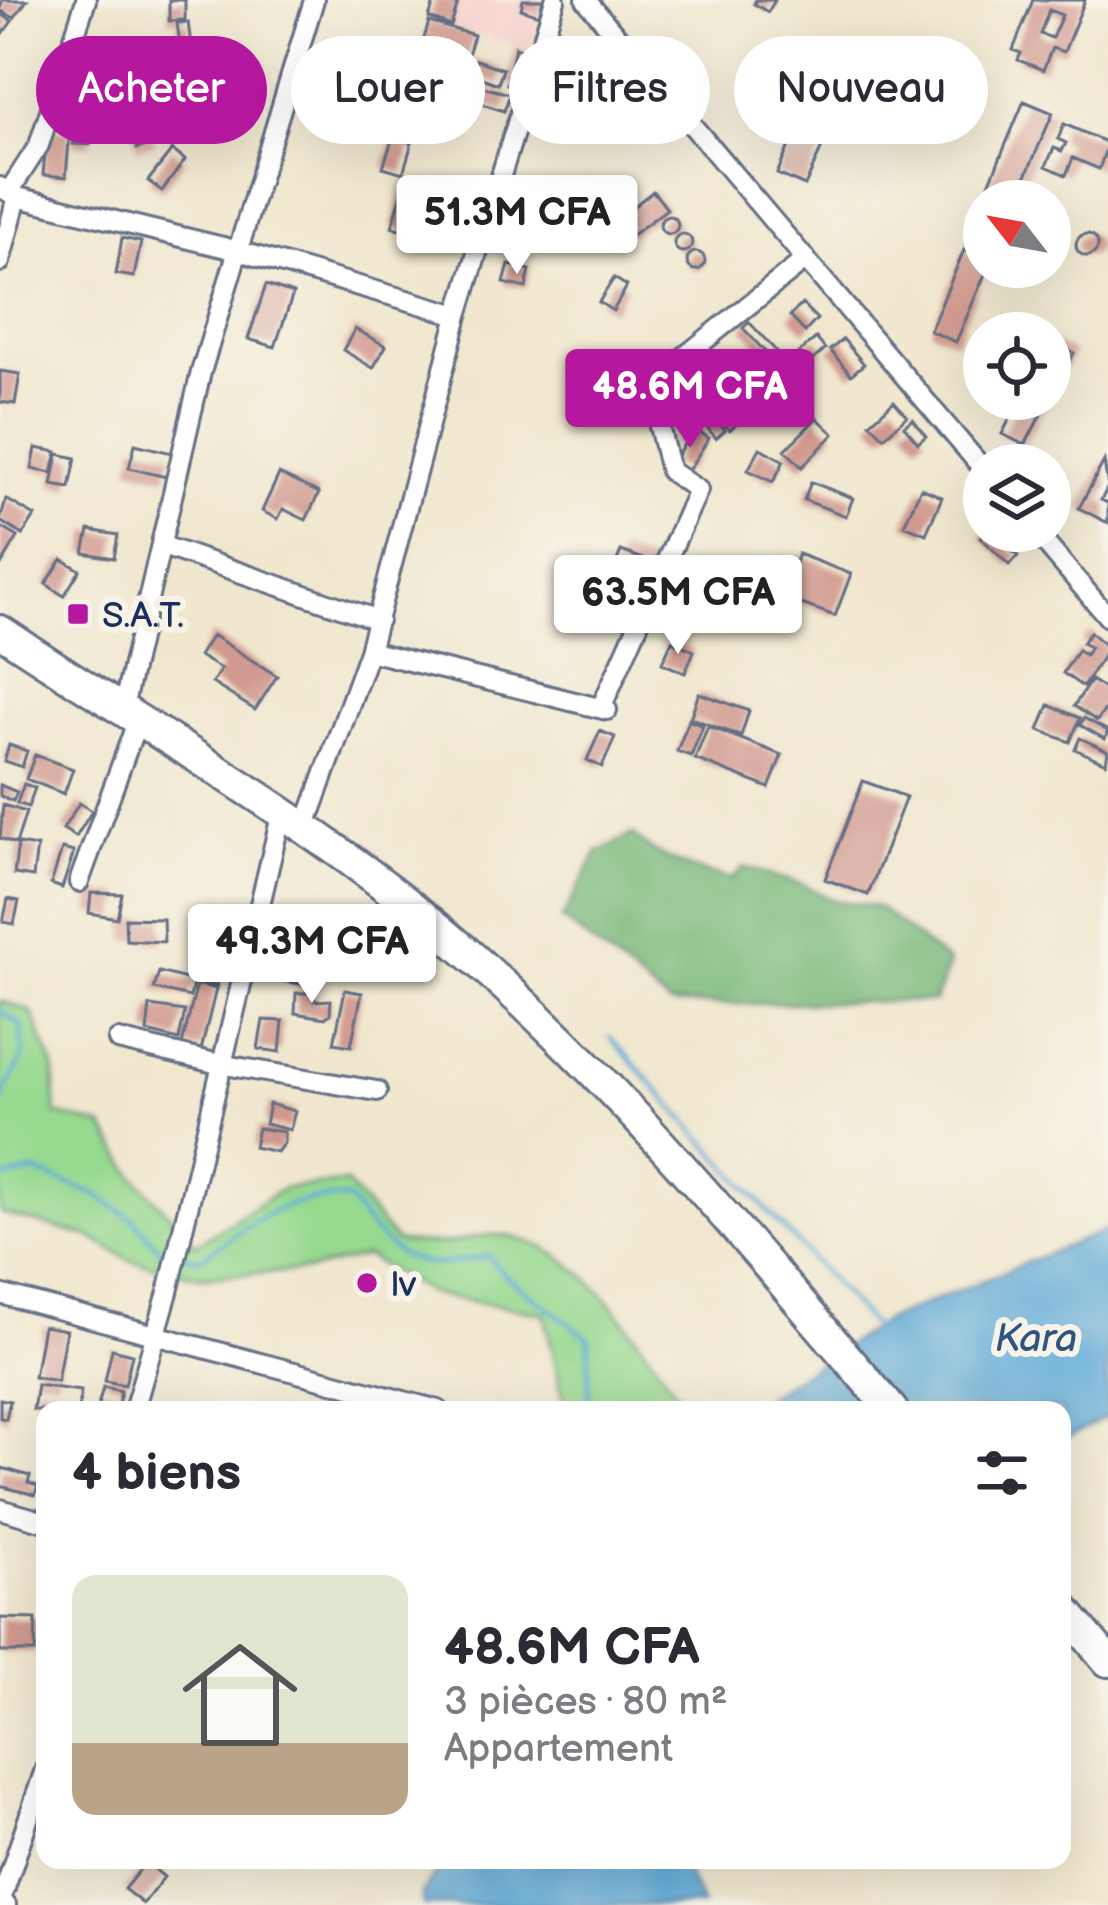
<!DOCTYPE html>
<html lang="fr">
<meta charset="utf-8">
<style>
body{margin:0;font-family:"Balsamiq Sans",sans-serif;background:#f7f7f7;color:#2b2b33;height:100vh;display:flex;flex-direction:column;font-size:45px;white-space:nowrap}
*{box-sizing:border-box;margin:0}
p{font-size:39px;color:#7c7c81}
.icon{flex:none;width:66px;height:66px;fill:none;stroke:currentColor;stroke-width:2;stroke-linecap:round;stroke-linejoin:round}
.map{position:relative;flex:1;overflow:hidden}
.details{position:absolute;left:36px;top:1401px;width:1035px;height:468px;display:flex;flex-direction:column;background:#fff;border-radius:24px;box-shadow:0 12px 48px #0002}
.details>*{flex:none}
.banner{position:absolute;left:36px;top:36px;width:1038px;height:108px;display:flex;gap:24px}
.needle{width:78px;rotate:301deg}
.tools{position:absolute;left:963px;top:180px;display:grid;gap:24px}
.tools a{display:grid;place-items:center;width:108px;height:108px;border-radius:50%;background:#fff;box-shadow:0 12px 48px #0002;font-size:60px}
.price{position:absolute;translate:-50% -102px;padding:0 27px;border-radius:12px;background:#fff;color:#222;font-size:39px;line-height:78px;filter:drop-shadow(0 3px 6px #0008)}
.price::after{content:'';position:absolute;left:50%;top:72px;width:36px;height:27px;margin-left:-18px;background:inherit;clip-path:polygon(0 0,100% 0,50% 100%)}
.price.active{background:#b5179e;color:#fff}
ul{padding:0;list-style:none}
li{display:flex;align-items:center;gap:36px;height:300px;padding:0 36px}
li span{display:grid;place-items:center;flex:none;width:336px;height:240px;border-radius:24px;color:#555}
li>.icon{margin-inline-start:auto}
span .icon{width:144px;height:144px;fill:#fffc;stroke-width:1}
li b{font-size:51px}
h2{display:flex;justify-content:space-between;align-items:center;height:144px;padding:0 36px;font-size:51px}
.tag{padding:0 42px;border-radius:54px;background:#fff;box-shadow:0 12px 48px #0002;font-size:42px;line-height:108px}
.tag.active{background:#b5179e;color:#fff}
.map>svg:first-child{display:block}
.built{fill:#f7d0cc}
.green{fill:#97d98f;stroke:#598476;stroke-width:3}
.forest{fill:#79b97a;stroke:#4a746c;stroke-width:3}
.water{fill:#5faad7;stroke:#3d6c9a;stroke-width:3}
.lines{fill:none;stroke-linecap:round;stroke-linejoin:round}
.stream{stroke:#5faad7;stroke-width:4.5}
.building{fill:#d1998f;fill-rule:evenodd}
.minor-casing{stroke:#666f85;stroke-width:24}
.trunk-casing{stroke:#666f85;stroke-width:36}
.minor{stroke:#fff;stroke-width:18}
.trunk{stroke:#fff;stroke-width:30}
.poi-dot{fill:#b5179e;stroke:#f7f3e8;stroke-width:4.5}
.labels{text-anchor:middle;stroke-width:12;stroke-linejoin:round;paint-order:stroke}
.poi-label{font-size:36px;fill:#1b2f5e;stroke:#f7f3e8;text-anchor:start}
.water-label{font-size:39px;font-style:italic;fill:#2f5482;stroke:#f7f3e8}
</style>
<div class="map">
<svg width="1108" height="1905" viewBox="0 0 1108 1905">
<rect width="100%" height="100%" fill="#f7f3e8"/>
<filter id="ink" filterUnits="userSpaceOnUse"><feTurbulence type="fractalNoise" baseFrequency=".00833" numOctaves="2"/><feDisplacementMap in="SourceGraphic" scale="24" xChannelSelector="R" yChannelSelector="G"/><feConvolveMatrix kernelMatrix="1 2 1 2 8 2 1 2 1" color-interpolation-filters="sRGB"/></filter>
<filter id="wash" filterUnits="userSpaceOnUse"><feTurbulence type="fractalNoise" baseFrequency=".004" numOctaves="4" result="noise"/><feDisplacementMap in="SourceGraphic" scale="48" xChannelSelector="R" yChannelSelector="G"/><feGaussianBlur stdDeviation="2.7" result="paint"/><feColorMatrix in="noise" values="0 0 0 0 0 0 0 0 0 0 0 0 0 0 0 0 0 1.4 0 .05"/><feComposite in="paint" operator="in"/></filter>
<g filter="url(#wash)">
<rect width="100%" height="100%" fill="#f0e7ce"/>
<!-- built -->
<path class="built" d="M434,0H545L530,50L428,19Z"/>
<!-- green -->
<path class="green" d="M0,1001L31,1011L54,1067L56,1114L103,1126L134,1176L196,1244L284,1188L346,1183L396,1242C411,1243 427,1244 442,1244C460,1243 479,1234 497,1235C588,1241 639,1347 690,1410H566L544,1313L433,1295L366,1256L310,1270L201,1277L132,1261L90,1237L0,1213Z"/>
<!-- forest -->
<path class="forest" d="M632,834C660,862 694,870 732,879L744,867L804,885L833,900L878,907L949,963L935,1001L670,1005L562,919L597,853Z"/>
<!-- water -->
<path class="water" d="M1108,1229V1416L1062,1441V1410H745L884,1321Z
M444,1860H680L703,1905H423L422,1894Z"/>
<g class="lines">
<!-- stream -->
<path class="stream" d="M0,1010L20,1024L24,1055L0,1102
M610,1037L876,1330
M0,1179L35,1172L93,1193L132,1218L162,1252L171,1254
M182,1255L200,1259C253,1223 281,1194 348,1199C391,1257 414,1278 488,1255L502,1273L589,1338V1410"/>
</g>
<g id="blocks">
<!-- building -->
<path class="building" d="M2,0H27L14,18L0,10Z
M169,0H185V20L169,21Z
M435,0H459L451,26L429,18Z
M523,0H543L539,15L521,9Z
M756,0H775L768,12L754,4Z
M1033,0H1085L1064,52L1052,48L1043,70L1018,60L1021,53L1013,50ZM1049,10L1062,15L1052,38L1040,34Z
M0,13L12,21L0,38Z
M188,22L192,52L181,53L177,23Z
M429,22L474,35L467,58L422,45Z
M356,43L411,58L405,79L350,64Z
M515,47L526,51L515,86L507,84Z
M476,60L503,69L498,84L471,74Z
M823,67L836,72L830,86L817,81Z
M439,76L510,94L504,111L434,88Z
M370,77L403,87L397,105L364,94Z
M78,95L94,96L90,145L73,144Z
M1024,101L1053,113L1015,201L987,189Z
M145,108L155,144L137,149L127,114Z
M803,114L831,126L805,186L777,174Z
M1064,124L1108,143L1099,169L1073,158L1066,175L1046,166L1054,148L1062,151L1066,143L1058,139Z
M47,128L70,130L66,177L43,175Z
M393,137L412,143L403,173L383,167Z
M172,150L185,160L162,191L148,181Z
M406,181L428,187L414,233L392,227Z
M1036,189L1058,199L1050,217V201H1031Z
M653,191L667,209L631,236L618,219Z
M510,201L534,207L525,242L501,236Z
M660 225a9 9 0 1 1 18 0a9 9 0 1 1-18 0Z
M975,225L984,229V252L966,244Z
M1076 245a11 11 0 1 1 22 0a11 11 0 1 1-22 0Z
M674 243a9 9 0 1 1 18 0a9 9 0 1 1-18 0Z
M122,238L141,242L134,277L116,274Z
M964,250L984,258L988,267L956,342L930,331Z
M687 261a9 9 0 1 1 18 0a9 9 0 1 1-18 0Z
M509,265L530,270L526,288L504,283Z
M614,278L627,286L613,311L599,302Z
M266,285L293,294L275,347L248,339Z
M802,304L817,319L805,332L790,316Z
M749,322L776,351L769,356L743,328Z
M355,329L386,346L373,368L343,350Z
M816,338L825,349L797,374L788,362Z
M843,339L864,364L851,375L830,350Z
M1050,340L1074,353L1050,398Z
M776,358L792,377L764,401L748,383Z
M700,361L726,392L717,401L690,370Z
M727,361L762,402L750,412L716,371Z
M0,371L20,374L15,404L0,402Z
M680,376L706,405L695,415L669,385Z
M730,394L748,413L730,430L712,411Z
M1020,399H1049L1025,445L1002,434Z
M894,401L907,416L884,437L870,423Z
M706,408L725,430L716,438L697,416Z
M817,418L834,434L802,467L785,450Z
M913,419L926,436L918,443L904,426Z
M694,429L709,438L687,472L672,463Z
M135,444L172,453L166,477L129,468Z
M36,448L57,452L52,473L32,469Z
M760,448L784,461L773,482L748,470Z
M58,454L76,458L70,488L52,485Z
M1104,461L1108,487L1101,500L1108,503V523L1079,508Z
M279,474L319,493L306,520L283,509L278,519L262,511Z
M811,482L853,498L846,516L804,500Z
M921,488L942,497L926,534L904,525Z
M6,499L35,516L23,535L0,521Z
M3,528L18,537L0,567V533Z
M89,530L118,535L114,558L84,553Z
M986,531L1018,556L1009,565L980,537Z
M621,551L654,563L647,581L614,568Z
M798,554L851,574L835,616L782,597Z
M62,559L80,570L64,596L46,584Z
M1090,632L1108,648L1083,687L1063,673L1078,650L1085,655L1090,647L1082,643Z
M212,635L277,676L255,710L212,683L221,669L199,656Z
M672,641L694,651L685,673L662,663Z
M1091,680L1108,691V705L1097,721L1074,706Z
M699,693L749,711L741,736L690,718Z
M1049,705L1080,718L1070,742L1039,730Z
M1084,718L1108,731L1105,739L1080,725Z
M689,720L703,726L691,756L677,751Z
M708,726L782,755L769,788L695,759Z
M600,731L615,737L602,767L587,760Z
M1080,738L1108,751L1106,763L1075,749Z
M9,745L27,751L22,767L4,761Z
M35,755L73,769L64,794L26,779Z
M863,781L906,797L868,895L825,879Z
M24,784L35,788L28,807L17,803Z
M0,785L17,792L13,801L0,796Z
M79,803L92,811L76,837L63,829Z
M3,805L26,812L16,844L0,838Z
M18,844L37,847L33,877L14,874Z
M62,849L74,852L62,888L51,884Z
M91,893L122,894L117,918L89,913Z
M8,899L19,901L14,924L3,922Z
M125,918L163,919L164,942L126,940Z
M210,929L228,933L217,986L199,983Z
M286,960L324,966L320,987L282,981Z
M159,972L194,981L190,997L154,989Z
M197,984L216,989L201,1050L182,1045Z
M345,990L362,993L351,1046L334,1043Z
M296,993H315L314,1001L331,1000L330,1014L325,1018L295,1013Z
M150,1006L185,1011L179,1040L147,1032Z
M263,1020L283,1021L280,1052L258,1049Z
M269,1104L295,1111L290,1130L265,1124Z
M258,1128L284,1132V1143L277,1152L254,1147Z
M43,1326L66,1330L57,1381L34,1377Z
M112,1349L132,1354L125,1385L105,1381Z
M37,1385L81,1391L78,1410H33Z
M103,1387L121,1391L117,1410H97Z
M0,1399L10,1401L6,1419L0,1418Z
M2,1468L30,1476L28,1483L38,1486L35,1495L0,1486Z
M0,1618L36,1619L35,1652H0Z
M146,1862L164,1877L143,1904L124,1889Z"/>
</g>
</g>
<g filter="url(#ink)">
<use href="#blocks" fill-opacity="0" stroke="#666f85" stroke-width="3"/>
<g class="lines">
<!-- minor casing -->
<g class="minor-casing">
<path id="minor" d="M586,0L984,470
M0,187L17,197L235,250L458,315
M10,190L39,145L86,0
M0,262L17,197
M1035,531L1108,617
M163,546L378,620
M369,651L607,710
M601,708L698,490L670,471L649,385L806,259
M122,712L201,372L314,0
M304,831L369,651L458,315L555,0
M79,882L137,722
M118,1040L219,1064L377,1091
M0,1294L438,1410
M134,1410L168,1292L281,816
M0,1509L45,1522
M6,1905L0,1903L45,1769"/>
</g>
<!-- trunk casing -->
<g class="trunk-casing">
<path id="trunk" d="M0,631C138,723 286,806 416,910C598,1055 740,1235 892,1410
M1062,1607L1108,1661"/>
</g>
<!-- minor -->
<use href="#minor" class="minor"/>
<!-- trunk -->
<use href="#trunk" class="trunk"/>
</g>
</g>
<!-- markers -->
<g class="poi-dot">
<rect x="66" y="602" width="24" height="24" rx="6"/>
<circle cx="367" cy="1283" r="12"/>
</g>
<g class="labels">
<!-- poi labels -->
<g class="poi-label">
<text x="102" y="627">S.A.T.</text>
<text x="391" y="1296">lv</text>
</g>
<!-- water labels -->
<g class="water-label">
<text x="1036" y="1351">Kara</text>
</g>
</g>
</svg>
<div class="tools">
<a><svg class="needle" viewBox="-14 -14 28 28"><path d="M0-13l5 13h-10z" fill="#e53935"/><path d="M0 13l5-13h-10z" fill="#7c7c81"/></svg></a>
<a><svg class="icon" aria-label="locate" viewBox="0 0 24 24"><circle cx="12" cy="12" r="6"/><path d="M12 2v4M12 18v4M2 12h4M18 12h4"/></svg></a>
<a><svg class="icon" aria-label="layers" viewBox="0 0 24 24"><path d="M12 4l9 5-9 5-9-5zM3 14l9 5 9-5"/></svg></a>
</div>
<b class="price" style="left:517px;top:277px">51.3M CFA</b>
<b class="price active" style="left:690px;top:451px">48.6M CFA</b>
<b class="price" style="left:678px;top:657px">63.5M CFA</b>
<b class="price" style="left:312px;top:1006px">49.3M CFA</b>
<div class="banner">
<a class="tag active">Acheter</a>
<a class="tag">Louer</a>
<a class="tag">Filtres</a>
<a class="tag">Nouveau</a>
</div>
<section class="details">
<h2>4 biens<svg class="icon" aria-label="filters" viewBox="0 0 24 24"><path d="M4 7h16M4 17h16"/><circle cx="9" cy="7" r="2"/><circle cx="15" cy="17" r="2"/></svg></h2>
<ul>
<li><span style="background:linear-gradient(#dfe7d0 70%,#b9a48a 0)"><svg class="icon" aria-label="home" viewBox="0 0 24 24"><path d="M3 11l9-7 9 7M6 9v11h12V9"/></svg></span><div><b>48.6M CFA</b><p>3 pièces · 80 m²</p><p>Appartement</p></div></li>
</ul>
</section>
</div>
